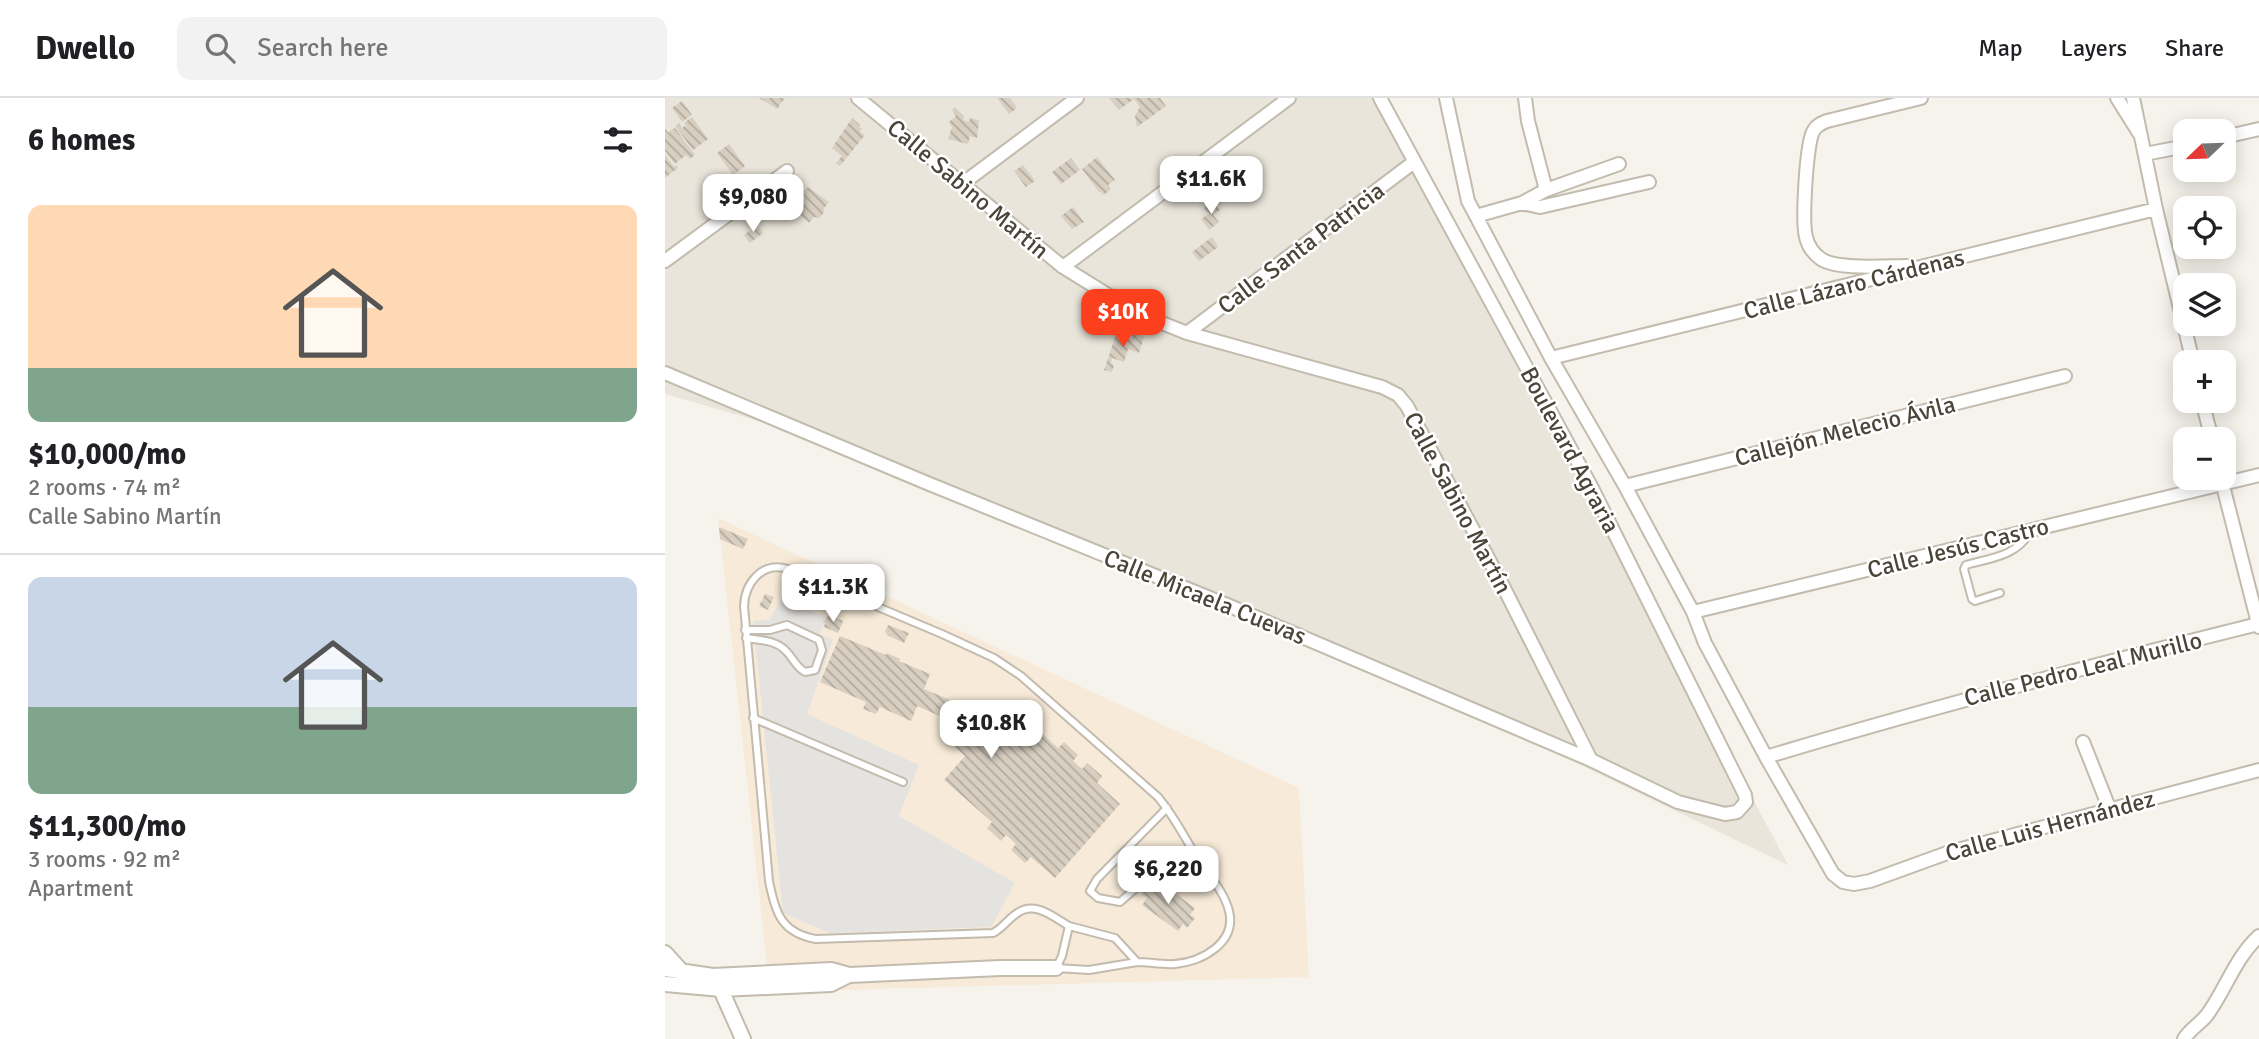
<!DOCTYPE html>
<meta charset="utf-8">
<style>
body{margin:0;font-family:Signika,sans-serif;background:#f2f2f2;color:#202124;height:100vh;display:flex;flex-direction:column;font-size:26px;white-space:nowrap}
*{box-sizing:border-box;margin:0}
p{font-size:23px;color:#757577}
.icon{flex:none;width:38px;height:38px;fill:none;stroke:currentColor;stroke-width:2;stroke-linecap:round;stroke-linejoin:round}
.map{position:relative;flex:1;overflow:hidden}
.panel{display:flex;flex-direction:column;background:#fff;width:665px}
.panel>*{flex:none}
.needle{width:46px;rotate:247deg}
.buttons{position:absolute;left:1508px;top:21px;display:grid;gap:14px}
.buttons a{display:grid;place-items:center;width:63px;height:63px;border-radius:14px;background:#fff;box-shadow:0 4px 18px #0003;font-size:35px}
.price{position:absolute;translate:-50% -60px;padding:0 16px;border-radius:14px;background:#fff;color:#222;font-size:23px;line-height:46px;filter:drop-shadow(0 2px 4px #0008)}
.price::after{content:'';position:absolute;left:50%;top:42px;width:21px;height:16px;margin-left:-10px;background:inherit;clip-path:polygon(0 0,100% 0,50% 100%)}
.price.current{background:#fc3f1d;color:#fff}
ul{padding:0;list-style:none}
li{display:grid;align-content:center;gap:14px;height:371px;padding:0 28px}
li+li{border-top:2px solid #e0e0e0}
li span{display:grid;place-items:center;height:217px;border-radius:14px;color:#555}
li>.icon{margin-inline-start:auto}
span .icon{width:126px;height:126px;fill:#fffc;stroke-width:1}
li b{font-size:30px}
h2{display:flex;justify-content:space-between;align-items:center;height:84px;padding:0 28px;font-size:30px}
header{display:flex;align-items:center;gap:42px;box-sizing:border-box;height:98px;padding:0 35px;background:#fff;border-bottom:2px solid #e0e0e0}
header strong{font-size:33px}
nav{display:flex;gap:38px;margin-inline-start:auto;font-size:24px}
.search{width:490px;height:63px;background:#f2f2f2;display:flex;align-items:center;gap:18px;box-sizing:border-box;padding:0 24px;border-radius:14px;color:#757577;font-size:26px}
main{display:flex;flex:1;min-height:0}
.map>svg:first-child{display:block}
.residential{fill:#eae5da}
.commercial{fill:#f7ead8}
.parking{fill:#e5e3e0}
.building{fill:url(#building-back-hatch)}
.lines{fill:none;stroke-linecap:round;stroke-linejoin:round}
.service-casing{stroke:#c2bbae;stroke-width:10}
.minor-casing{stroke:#c2bbae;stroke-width:16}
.tertiary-casing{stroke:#c2bbae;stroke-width:18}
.service{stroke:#fff;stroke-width:6}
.minor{stroke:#fff;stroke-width:12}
.tertiary{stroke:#fff;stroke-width:14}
.labels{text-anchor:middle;stroke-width:5;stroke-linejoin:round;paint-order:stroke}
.street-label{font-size:24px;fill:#4b4439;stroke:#fff}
</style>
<header>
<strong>Dwello</strong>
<div class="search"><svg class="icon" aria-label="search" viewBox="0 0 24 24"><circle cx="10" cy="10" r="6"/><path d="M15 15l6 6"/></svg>Search here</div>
<nav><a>Map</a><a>Layers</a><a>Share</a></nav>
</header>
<main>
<section class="panel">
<h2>6 homes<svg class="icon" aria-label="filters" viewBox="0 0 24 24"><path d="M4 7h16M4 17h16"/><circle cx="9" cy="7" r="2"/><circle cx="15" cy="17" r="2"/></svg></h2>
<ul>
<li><span style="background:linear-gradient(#ffd9b3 75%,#7fa58c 0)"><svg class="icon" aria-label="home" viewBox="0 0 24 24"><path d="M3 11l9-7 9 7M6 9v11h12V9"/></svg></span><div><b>$10,000/mo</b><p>2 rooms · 74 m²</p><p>Calle Sabino Martín</p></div></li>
<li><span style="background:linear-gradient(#c9d6e8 60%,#7fa58c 0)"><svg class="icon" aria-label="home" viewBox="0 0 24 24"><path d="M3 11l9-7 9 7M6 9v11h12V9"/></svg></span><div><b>$11,300/mo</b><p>3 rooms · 92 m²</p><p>Apartment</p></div></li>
</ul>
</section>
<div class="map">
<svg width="1594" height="941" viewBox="0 0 1594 941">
<defs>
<pattern id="building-back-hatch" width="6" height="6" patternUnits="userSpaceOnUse" patternTransform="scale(1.75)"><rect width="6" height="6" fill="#d8cfc1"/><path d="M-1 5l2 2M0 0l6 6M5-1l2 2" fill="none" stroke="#b1aa9e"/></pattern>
</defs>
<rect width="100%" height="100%" fill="#f6f3ec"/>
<!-- residential -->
<path class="residential" d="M0,0H718L752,70L1123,767L766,595L156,341L0,296Z"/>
<!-- commercial -->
<path class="commercial" d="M53,420L634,690L644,879L105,894Z"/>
<!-- parking -->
<path class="parking" d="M116,502L162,519L155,536L168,542L142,616L254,667L234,718L350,785L326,829L164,835L118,815L88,523L104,522Z"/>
<!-- building -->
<path class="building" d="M94,0H120L112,11Z
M332,0H345L352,10L344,16Z
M444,0H495L501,8L472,29L470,18L475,9L469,1L454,12Z
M17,3L27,17L17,24L7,10Z
M290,9L299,18L298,22L304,24L305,20L314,22L312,40L305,38L303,46L283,41L287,29L284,24L291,18L287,12Z
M27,19L43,41L28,52L10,28L14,25L17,30L21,27L19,25Z
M187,20L195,27L194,29L197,31L195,34L200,37L175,68L171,65L177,58L167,50Z
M10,30L30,57L25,61L21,57L10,66L0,53V31L4,35V33Z
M64,46L80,68L68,77L52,55Z
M0,56L9,69L11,67L13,70L0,80Z
M432,59L450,82L443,87L446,91L439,97L435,93L434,94L417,71Z
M406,60L415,72L396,86L387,74Z
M358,67L370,83L361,89L349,73Z
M143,89L164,104L159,110L158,116L154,120L149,119L144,125L126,109L119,116L123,120L120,122L107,105L117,97L126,107L131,101L136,104L140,99L137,95Z
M548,103L555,112L548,117L554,124L544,132L536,121L544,116L539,110Z
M408,109L419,124L407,131L396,118Z
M92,127L98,135L85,145L79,137Z
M547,139L553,149L534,163L527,154Z
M468,235L479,239L474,255L463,251L459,264L447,260L446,266L449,267L447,274L439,272L451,237L466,241Z
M54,429L83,441L78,451L55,441Z
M100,496L109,499L103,512L94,508Z
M164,517L178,523L173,535L159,529L160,525L158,524Z
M223,527L244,535L239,545L222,537L223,536L220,534Z
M175,538L221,557L222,555L235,561L234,563L265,576L259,591L297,607L323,631L346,606L393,650L399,644L413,657L408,663L417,671L422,665L437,678L432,685L455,706L390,780L366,759L360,765L346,752L351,746L341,737L336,743L322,730L327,724L279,682L300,658L288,647L299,635L286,623L252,608L246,623L215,609L211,616L198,611L201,604L155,584Z
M494,784L530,810L525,817L530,820L522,830L518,826L513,833L477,807L482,800L476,796L483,786L489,791Z"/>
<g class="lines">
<!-- service casing -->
<g class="service-casing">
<path id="service" d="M1335,495L1310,503L1307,501L1299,471L1301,467C1326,460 1352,458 1365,434
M80,532H105L122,527L154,542L157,552L150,572L140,574C131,569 128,560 121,553C111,542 94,542 81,540
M88,620L238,684
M492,758L472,789L455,804L433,800L425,793L432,781L502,710
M404,828L450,840L472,864L424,872L391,870L397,858L404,828C387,818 369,802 351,816C342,822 338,830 328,835L151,841C116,835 110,814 104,783L79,508C80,485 97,463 123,471L277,536L329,560L356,578L493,699C512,722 521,743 537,767C547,781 560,796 564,813C572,845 536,864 510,866C497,867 484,864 472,864"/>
</g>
<!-- minor casing -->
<g class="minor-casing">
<path id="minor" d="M193,0L398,169L472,215L522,235L717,289L733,297L742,308L837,486L926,662
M781,0L803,103L811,118L886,260L960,388L1028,514L1040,545L1101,659L1168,776L1178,784L1189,786L1205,783L1285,754L1594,672
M860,0L863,23L881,92
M1452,0L1474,35
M1468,0L1491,111L1528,264
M1559,39L1594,31
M1480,56L1521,48
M297,86L412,0
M857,105L875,109L984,84
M811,118L857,105L881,92L954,66
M0,163L122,73
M1242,168C1221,168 1172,172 1156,161C1149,156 1143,148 1141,139C1137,125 1141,42 1149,32C1152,27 1157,25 1162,23L1256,0
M398,169L624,0
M522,235L749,64
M886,260L1491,111
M0,275L262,385L567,509L926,662L1013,704L1060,716L1072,714L1081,704L1080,697L927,390L715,0
M1537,303L1547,341
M1556,380L1594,529
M960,388L1400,278
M1028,514L1594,377
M1418,644L1445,712
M1101,659C1264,610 1428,567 1593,526
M1519,941C1525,931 1535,926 1542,917C1561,891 1570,860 1594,838"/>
</g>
<!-- tertiary casing -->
<g class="tertiary-casing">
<path id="tertiary" d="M0,855L19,876
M0,871L48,878L166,872L184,877L335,870H391
M53,885L78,941
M0,886L56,891L166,886L184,877"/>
</g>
<!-- service -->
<use href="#service" class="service"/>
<!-- minor -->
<use href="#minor" class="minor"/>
<!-- tertiary -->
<use href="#tertiary" class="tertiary"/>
</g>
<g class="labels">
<!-- street labels -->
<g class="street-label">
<text transform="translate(303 91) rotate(40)" y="8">Calle Sabino Martín</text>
<text transform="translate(636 150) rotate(-37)" y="8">Calle Santa Patricia</text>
<text transform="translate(1189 186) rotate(-14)" y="8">Calle Lázaro Cárdenas</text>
<text transform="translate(1180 333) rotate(-14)" y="8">Callejón Melecio Ávila</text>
<text transform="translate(905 352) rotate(62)" y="8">Boulevard Agraria</text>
<text transform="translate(793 405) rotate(62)" y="8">Calle Sabino Martín</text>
<text transform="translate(1293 450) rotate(-14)" y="8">Calle Jesús Castro</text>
<text transform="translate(540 499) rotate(22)" y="8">Calle Micaela Cuevas</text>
<text transform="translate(1418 571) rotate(-14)" y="8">Calle Pedro Leal Murillo</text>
<text transform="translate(1385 728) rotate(-15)" y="8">Calle Luis Hernández</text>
</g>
</g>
</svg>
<div class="buttons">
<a><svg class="needle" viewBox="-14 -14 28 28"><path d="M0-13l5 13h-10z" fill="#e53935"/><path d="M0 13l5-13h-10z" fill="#757577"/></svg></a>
<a><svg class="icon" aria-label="locate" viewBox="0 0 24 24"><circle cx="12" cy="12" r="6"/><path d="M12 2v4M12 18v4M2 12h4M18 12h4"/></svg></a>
<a><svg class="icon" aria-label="layers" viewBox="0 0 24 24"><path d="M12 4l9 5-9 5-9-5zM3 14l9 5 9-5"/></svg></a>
<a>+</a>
<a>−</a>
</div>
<b class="price" style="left:546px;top:118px">$11.6K</b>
<b class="price" style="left:88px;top:136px">$9,080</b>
<b class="price current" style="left:458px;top:251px">$10K</b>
<b class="price" style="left:168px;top:526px">$11.3K</b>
<b class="price" style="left:326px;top:662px">$10.8K</b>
<b class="price" style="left:503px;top:808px">$6,220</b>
</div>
</main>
